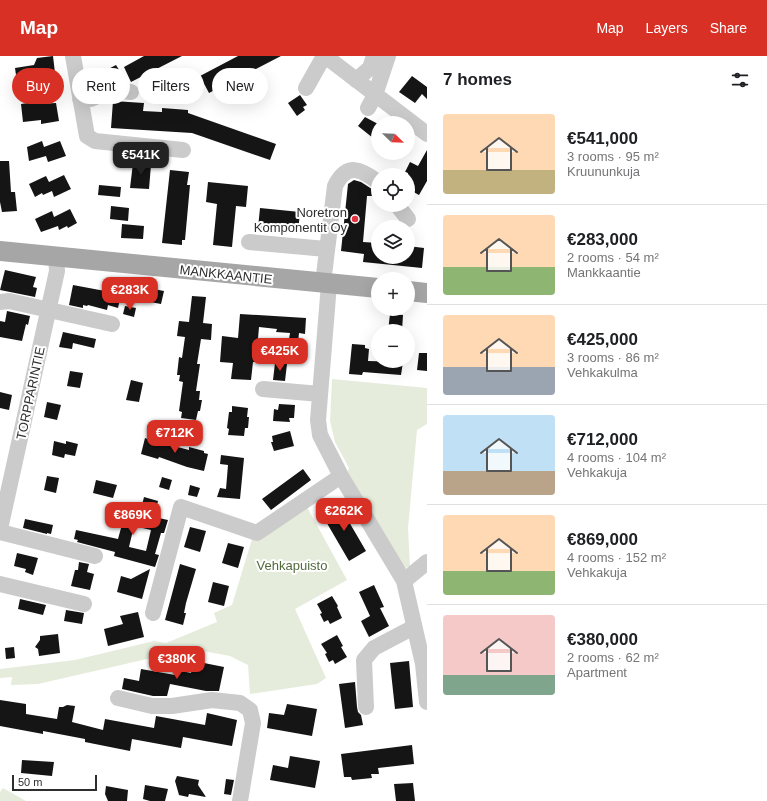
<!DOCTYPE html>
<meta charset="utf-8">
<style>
body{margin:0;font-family:Helvetica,sans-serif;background:#f6f6f6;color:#202124;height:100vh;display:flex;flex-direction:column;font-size:15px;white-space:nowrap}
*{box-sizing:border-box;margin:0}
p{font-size:13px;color:#757577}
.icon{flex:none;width:22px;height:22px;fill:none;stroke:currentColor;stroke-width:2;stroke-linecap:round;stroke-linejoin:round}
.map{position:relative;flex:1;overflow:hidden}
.drawer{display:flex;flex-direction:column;background:#fff;width:340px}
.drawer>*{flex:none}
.guide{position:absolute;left:12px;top:12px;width:355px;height:36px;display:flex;gap:8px}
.needle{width:26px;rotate:113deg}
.tools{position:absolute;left:371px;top:60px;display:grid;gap:8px}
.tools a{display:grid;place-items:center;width:44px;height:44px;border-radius:50%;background:#fff;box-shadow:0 4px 16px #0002;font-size:20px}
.scale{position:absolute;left:12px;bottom:10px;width:85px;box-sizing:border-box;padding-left:4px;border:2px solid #2e2e2e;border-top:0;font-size:11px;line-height:14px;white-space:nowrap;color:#2e2e2e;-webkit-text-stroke:3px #fff;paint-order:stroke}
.price{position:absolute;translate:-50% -34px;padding:0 9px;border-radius:8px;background:#d93025;color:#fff;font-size:13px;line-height:26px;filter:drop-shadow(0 1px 2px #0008)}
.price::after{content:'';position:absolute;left:50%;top:24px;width:12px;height:9px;margin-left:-6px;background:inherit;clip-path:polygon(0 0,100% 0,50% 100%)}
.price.active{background:#222;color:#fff}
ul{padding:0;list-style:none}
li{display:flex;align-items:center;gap:12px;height:100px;padding:0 16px}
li+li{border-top:1px solid #e0e0e0}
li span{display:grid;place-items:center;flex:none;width:112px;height:80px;border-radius:4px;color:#555}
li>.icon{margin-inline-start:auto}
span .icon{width:48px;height:48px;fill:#fffc;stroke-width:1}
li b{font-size:17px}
h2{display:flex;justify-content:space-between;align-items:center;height:48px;padding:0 16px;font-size:17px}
.pill{padding:0 14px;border-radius:18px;background:#fff;box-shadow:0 4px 16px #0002;font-size:14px;line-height:36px}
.pill.active{background:#d93025;color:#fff}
header{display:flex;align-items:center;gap:24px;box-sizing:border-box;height:56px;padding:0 20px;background:#d93025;color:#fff}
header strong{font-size:19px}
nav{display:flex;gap:22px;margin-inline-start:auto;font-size:14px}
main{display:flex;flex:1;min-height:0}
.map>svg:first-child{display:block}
.green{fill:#e5ecdc}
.building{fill:#151515;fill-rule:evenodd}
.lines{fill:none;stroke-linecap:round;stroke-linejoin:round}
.minor{stroke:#cbcbcb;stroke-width:16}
.major{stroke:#a6a6a6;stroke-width:20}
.poi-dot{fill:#e43241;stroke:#fff;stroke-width:1.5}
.labels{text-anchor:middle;stroke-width:4;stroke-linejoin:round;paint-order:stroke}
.poi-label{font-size:13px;fill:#2e2e2e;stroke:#fff;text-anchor:end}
.street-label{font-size:13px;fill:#2e2e2e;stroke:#fff}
.park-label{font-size:13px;fill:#526a3c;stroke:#fff}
</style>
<header>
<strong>Map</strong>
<nav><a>Map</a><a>Layers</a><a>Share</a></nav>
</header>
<main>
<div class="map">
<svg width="427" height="745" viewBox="0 0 427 745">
<rect width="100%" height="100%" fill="#fff"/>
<!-- green -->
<path class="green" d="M332,323L427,332V368L417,374L408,472L410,511L404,512L347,418L349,412L335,386L330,365Z
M307,451L347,524L295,553L326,622L317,628L250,638L248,609L230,600L198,594L147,603L38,628L11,629L12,621L0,622V613L75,604L154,585L166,587L217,566L214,557L232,549L252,483Z
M3,732L26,745H0V736Z"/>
<!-- building -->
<path class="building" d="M53,0L55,17L26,22V24L17,26L15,12L34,9L37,2Z
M144,0H182L131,26L124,11Z
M238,0H281L209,37L200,20Z
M116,9L121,17L98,29L93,21Z
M412,20L427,31V43L422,38L415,47L399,36Z
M300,39L307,49L303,51L305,54L297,60L288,47Z
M30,45L33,47L39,46V48L56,47L59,65L41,68V64L23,66L21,48L28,47Z
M113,45L144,47L143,55L162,56V52L188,54V57L276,88L270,104L192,77L111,72Z
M365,61L378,68V86L358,70Z
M42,85L44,91L60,85L66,100L48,106L46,100L29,105L27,91Z
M427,94V125L419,139L408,133V117L405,116L410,106L418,110Z
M0,105H9L11,136H15L17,155L2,156L0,146Z
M133,107L151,109L149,133L130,132Z
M170,114L189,116L187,129H190L185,184H182V189L162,187Z
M64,119L71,133L54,141L52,135L43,139L42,137L35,141L29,128L46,120L49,126Z
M354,124L361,126L375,135L374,140H367L363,186L378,187V201H408V190L424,192L422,212L363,206L364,198L341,195L348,128Z
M208,126L248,130L246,151L236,150L232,191L213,189L217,148L206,146Z
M99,129L121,131L120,141L98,139Z
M111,150L129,152L128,165L110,163Z
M260,152L300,156L298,176L258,172Z
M70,153L77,167L68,172L67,170L59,174L58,170L41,176L35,163L52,155L54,161Z
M122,168L144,170L143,183L121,182Z
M5,214L36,221L33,231L37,232L35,241L0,234Z
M73,229L121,238L118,252L108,249L107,254L88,249L87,250L83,249V252L69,249Z
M148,232L164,235L161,248L145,245Z
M192,240L206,241L203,267L212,268L211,284L201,283L197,308H200L196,335H200L199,344H202L200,355H198L196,364L181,362L182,356L179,355L183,326L179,325L180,319H177L179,301L182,302L185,281L177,280L179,265L189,266Z
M125,250L136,252L134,261L123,258Z
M7,255L30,260L28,269L26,268L22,285L0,281V265L5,266Z
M240,258L306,262L305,278L299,277L297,296L287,295L290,277L276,276L277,273L259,271L256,306H253L251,324L231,323L233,307L220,306L222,280L238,282Z
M390,258L403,259L402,275H388Z
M63,276L96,283L94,292L73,287L72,293L59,291Z
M352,288L365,289V292L369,293L368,305L403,306L401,319L363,316L362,319L349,318Z
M419,297H427V315L417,314Z
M275,307L287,308L285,325L273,324Z
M70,315L83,317L80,332L67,330Z
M131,324L143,327L139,346L126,344Z
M0,336L12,339L9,354L0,352Z
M47,346L61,349L57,364L44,361Z
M279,348L295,349L294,362H289L290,366L273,365L274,353L278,354Z
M232,350L248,352L247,361H249L248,372H245L244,380L228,379L229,373L227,372L229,356H232Z
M290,375L294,390L274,395L271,386H273L272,380Z
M151,381L166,385L165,387L170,389L189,394V391L204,395V397L208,398L204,415L187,411L159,401L158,403L141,398L145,382L150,384Z
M54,385L66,388V385L78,388L75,400L65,398L64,402L52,399Z
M221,399L244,402L240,443L217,441L220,432L226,433L228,409L220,408Z
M303,413L311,424L271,454L262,443Z
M47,420L59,422L56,437L44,434Z
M162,421L172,424L169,434L159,431Z
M96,424L117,429L113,442L93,437Z
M190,429L200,432L197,441L188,439Z
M144,441L158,445L154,461L168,464L164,477H161L155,498L159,499L155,511L114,500L115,496L77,486L78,484L74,483L76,474L118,483L126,454L140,457ZM134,470L151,474L146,495L129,491Z
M338,447L366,495L349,505L321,457Z
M25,463L53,469L51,478L47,477V478L23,472Z
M190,471L206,475L200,496L184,491Z
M228,487L244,491L238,512L222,507Z
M17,497L38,502L33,519L25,516L26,513L14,510Z
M79,506L89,508L87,516L94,518L90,534L71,530L75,514H78Z
M180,508L196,513L186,547L184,557H186L183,569L165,564Z
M150,513L142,543L117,536L121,520L131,523Z
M213,526L229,530L224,550L208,546Z
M374,529L384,551L380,552L389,570L369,581L361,565L370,560L359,536Z
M332,540L338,550L337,551L342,562L330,568L328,564L324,566L320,558L322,557L317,548Z
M20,543L46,549L43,559L18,553Z
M66,554L84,557L82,568L64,565Z
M138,556L144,581L108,590L104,573L123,568L120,560Z
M58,578L60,597L39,600L38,593L35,591L40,584V580Z
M337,579L343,590L341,591L347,601L335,608L333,604L329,606L325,598L327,597L321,588Z
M14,591L15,602L6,603L5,592Z
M194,605L224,611L219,635H206L170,628L167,640H153L122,633L124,622L139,625L141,613L175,619L176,614L191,617Z
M409,605L413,651L395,653L390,607Z
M355,626L357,651L358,656L361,659L363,669L345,672L339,628Z
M0,644L26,648V658L57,663L59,651H63L67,649L75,650L72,666L103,674L105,663L154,672L156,660L205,669L207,657L237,664L232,690L183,681L181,692L132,683L130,695L85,686V683L43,675V678L0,670Z
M287,648L317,653L312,680L267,672L269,657L284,659Z
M412,689L414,708L378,712L379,718H371L372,722L352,724L351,721H344L341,698Z
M290,700L320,705L315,732L270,724L273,709L288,712Z
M22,704L54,706L52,720L21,717Z
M177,720L199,724L198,729L206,741L189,738L188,741L179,739L175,725Z
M226,723L234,724L231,739L224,738Z
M413,727L415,745H396L394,728Z
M145,729L168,733L165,745H150L143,743Z
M106,730L128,734L127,745H108L105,738Z"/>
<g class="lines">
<!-- minor -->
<path class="minor" d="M73,0L87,80L95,85L183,94
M325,0L427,78
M356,24L370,12L374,0
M306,32L324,0
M80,43H91L112,34L131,36
M368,52L375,39L388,0
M397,149L408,163
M249,186L326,193
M323,227L335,130C347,106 361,113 378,126
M329,228L318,364L320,379L341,420L404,525L423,608L427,646
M0,246L9,245L112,268
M263,333L320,338
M0,473L57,215L56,201
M0,476L95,500
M404,525L427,506
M0,528L84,548
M153,557L181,451L257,477L341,420
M118,642L152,650H172L212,644L240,647L250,654L253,667L240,745
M366,651L364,604L374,592L414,571"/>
<!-- major -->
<path class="major" d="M0,195L378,232
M408,235L427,237"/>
</g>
<!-- markers -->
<circle class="poi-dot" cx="355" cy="163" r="4"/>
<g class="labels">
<!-- poi labels -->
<g class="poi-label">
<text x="347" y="161">Noretron<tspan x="347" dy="15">Komponentit Oy</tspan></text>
</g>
<!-- street labels -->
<g class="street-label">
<text transform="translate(226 218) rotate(6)" y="5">MANKKAANTIE</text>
<text transform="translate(30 337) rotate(-78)" y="5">TORPPARINTIE</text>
</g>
<!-- park labels -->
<g class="park-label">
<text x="292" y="514">Vehkapuisto</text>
</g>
</g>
</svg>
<div class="tools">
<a><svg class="needle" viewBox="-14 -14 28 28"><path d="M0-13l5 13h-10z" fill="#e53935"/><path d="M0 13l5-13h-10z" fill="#757577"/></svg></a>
<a><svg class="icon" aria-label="locate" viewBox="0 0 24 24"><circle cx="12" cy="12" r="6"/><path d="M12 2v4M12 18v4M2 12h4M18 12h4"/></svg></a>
<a><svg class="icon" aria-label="layers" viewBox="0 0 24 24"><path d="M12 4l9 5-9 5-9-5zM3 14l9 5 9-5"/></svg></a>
<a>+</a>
<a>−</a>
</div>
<div class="scale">50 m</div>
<b class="price active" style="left:141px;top:120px">€541K</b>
<b class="price" style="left:130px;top:255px">€283K</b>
<b class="price" style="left:280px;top:316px">€425K</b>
<b class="price" style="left:175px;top:398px">€712K</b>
<b class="price" style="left:344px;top:476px">€262K</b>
<b class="price" style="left:133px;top:480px">€869K</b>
<b class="price" style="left:177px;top:624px">€380K</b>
<div class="guide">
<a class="pill active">Buy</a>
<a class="pill">Rent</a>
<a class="pill">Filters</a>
<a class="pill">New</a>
</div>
</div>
<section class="drawer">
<h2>7 homes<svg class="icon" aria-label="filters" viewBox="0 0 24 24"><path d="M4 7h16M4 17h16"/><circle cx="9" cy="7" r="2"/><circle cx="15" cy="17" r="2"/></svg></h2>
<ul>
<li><span style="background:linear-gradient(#ffd9b3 70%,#c2b280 0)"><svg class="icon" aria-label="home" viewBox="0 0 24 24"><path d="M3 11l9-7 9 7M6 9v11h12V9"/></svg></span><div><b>€541,000</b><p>3 rooms · 95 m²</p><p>Kruununkuja</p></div></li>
<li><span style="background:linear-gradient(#ffd9b3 65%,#8fb573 0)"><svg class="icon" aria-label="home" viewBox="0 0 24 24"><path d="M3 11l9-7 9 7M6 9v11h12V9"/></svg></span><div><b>€283,000</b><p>2 rooms · 54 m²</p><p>Mankkaantie</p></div></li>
<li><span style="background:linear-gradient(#ffd9b3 65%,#9aa5b1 0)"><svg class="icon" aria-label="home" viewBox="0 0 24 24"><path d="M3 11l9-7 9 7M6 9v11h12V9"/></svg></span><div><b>€425,000</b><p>3 rooms · 86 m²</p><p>Vehkakulma</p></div></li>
<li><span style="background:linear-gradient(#bfe0f5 70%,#b9a48a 0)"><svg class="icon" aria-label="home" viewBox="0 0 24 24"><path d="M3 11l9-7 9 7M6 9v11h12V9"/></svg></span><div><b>€712,000</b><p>4 rooms · 104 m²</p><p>Vehkakuja</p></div></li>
<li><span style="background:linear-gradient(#ffd9b3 70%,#8fb573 0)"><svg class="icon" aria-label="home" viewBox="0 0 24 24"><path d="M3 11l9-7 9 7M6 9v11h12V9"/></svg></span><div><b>€869,000</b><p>4 rooms · 152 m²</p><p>Vehkakuja</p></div></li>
<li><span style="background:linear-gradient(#f6c9c9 75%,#7fa58c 0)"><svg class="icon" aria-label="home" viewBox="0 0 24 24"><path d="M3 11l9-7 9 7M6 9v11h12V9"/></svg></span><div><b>€380,000</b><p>2 rooms · 62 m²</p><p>Apartment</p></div></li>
</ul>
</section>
</main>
